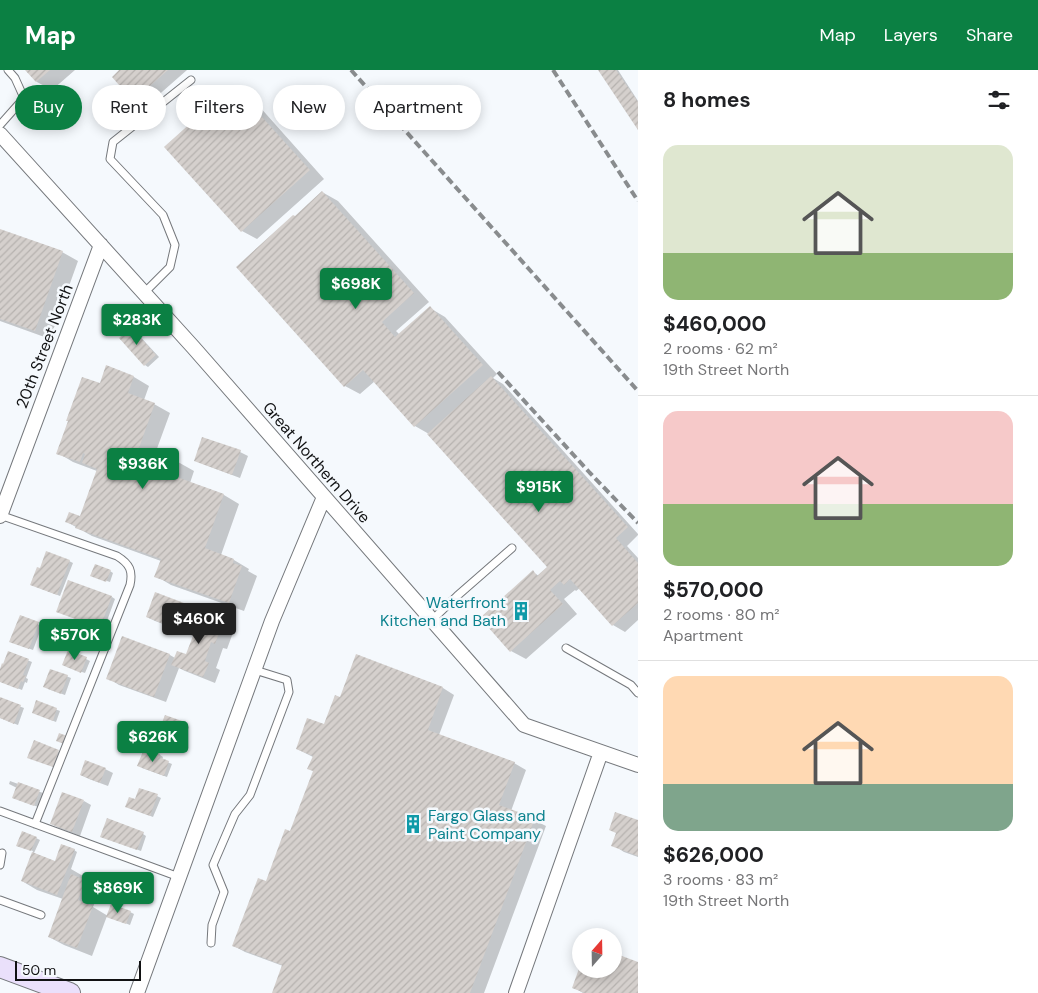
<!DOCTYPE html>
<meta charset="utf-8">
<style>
body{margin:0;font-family:"DM Sans",sans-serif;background:#f6f6f6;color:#202124;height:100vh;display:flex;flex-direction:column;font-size:19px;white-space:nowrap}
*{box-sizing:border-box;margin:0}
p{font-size:16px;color:#757577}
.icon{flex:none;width:28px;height:28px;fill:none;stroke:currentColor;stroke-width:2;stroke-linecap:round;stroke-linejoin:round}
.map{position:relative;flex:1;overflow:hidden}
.panel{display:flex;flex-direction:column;background:#fff;width:400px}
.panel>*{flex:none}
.banner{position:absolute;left:15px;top:15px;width:475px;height:45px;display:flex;gap:10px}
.needle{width:32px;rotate:20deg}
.buttons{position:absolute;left:572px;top:858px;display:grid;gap:10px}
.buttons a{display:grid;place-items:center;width:50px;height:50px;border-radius:50%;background:#fff;box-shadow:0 2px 12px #0003;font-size:25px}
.scale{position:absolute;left:15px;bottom:12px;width:126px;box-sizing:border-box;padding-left:5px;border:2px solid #111213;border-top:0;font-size:14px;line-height:18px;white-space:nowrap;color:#111213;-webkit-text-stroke:4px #f5f9fd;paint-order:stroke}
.price{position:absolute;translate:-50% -42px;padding:0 11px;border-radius:5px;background:#0b8043;color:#fff;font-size:16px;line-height:32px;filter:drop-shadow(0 1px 2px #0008)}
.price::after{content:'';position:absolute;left:50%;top:30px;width:15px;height:11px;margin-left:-8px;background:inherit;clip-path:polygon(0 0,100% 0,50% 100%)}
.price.selected{background:#222;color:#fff}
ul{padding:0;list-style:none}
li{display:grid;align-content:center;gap:10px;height:265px;padding:0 25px}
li+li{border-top:1px solid #e0e0e0}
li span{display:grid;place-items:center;height:155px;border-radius:15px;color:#555}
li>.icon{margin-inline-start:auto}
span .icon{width:90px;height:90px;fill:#fffc;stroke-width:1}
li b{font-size:21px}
h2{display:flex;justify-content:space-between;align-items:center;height:60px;padding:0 25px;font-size:21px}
.pill{padding:0 18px;border-radius:22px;background:#fff;box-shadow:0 2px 12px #0003;font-size:18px;line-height:45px}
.pill.selected{background:#0b8043;color:#fff}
header{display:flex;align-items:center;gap:30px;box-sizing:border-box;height:70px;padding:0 25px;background:#0b8043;color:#fff}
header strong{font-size:24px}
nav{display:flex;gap:28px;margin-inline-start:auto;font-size:18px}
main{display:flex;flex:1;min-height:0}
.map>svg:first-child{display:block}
.shadow{fill:#0003}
.building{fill:url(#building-hatch)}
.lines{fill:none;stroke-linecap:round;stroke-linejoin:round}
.lane-casing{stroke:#75787c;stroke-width:9}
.street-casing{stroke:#75787c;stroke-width:16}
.secondary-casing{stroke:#75787c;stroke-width:22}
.lane{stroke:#fff;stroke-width:7}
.street{stroke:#fff;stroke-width:14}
.secondary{stroke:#eae0fb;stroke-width:20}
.rail{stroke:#898c8e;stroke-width:4;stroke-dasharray:8 4;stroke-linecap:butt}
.labels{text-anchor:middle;stroke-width:5;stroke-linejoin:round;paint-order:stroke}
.street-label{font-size:16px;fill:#111213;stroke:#f5f9fd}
.culture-label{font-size:16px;fill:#0d838f;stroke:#f5f9fd;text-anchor:end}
</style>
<header>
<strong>Map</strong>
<nav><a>Map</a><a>Layers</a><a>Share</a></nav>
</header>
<main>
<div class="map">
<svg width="638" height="923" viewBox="0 0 638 923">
<defs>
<pattern id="building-hatch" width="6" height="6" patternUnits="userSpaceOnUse" patternTransform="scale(1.25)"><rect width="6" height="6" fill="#d5d0cd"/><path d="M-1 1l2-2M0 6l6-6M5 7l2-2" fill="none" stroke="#b6b2af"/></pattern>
</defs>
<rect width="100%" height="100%" fill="#f5f9fd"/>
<!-- shadow -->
<path class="shadow" d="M27,0H75L52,20L37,12Z
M121,0H187L146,36L134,30Z
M600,0H618L638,31V58Z
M234,17L249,25L324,109L257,169L242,161Z
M322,122L338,131L429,232L396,261L400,265L430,238L445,247L497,304L493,308L503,314L638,464V465L627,476L638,488V550L625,562L613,555L580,518L576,521L575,520L564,529L577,544L526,589L511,581L533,502L539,506L552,501L429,364L415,356L375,311L360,324L345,316L295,147Z
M0,160L62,182L78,191L50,269L0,251Z
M131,258L134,260L159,287L148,297L145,295Z
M107,297L134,307L149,316L144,330L154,334L170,343L155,384L178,392L194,401L190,413L224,425L239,434L221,485L234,490L249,499L248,501L257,506L244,541L171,515L156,506L161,491L92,466L67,452L80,448L97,401L73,392L58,383L101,315Z
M240,382L248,386L240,408L203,394L195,390Z
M69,491L73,493L60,526L35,516L40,500Z
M110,501L113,503L110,512L95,507Z
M112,527L115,529L104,559L61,543Z
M183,534L191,538L182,561L155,551L147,547Z
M21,547L42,556L33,580L14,573Z
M222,553L234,560L227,579L223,578L216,598L220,600L215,613L185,601L179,598L166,632L119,615L108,608L123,567L170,585L175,588L187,586L194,566Z
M9,583L32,592L26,608L28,609L27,613L25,612L22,620L0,611V602Z
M357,586L443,618L454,625L439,665L514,693L526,700L511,741L534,750L546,756L484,923H273L283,896L245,882L234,876L291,763L314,701L313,687L297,679L325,655L341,629Z
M86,589L90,591L85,603L67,597Z
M51,600L71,608L65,625L48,619Z
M0,629L24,638L18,655L0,648Z
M37,632L60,641L56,652L36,644Z
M181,652L189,657L182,674L162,666L154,662Z
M35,672L62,683L57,698L32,689Z
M145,680L160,685L163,687L162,690L172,694L167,707L142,698Z
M105,699L113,703L108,716L89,709L81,705Z
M10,711L43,723L38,737L17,729V718L9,714Z
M157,726L161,728L153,747L130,738L135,731Z
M84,731L91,735L80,766L59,758L52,754Z
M638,751V787L624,782L613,775Z
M143,764L146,766L141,781L105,768Z
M36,768L40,770L34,783L61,795L74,780L77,782L71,799L83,806L82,809L100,820L93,837L108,846L130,842L134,844L130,855L107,846L92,886L64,875L49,867L63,829L37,820L22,811L33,781L21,777Z
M614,884L638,893V923H583L573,917L581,897V899H614Z"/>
<!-- building -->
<path class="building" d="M25,0H50L36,12Z
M119,0H168L133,31L112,7Z
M598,0H616L638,32V60Z
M233,15L310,100L241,162L164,77Z
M322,121L414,223L382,252L395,267L430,236L483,295L414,357L363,300L344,317L236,197L293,145L295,146Z
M0,159L63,181L35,261L0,249Z
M131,257L156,285L144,296L119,268Z
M106,295L134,306L128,323L155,333L134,392L151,398L156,383L179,391L174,406L224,424L205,478L234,489L233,493L242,496L229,533L154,507L161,489L75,458L76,456L65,452L69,442L80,446L97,399L82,393L85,384L83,383L80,392L56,384L68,351H66L82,307L100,313Z
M491,306L628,457L616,468L638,493V533L612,556L570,509L564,515L560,511L550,520L563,534L510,582L480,548L533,500L537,506L547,497L427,364Z
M202,367L241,380L232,405L194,391Z
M46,481L70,490L57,525L30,515L37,497L40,498Z
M95,494L111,500L106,512L90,506Z
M68,510L112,526L100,558L56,542Z
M155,522L184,533L174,558L146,547Z
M197,542L223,552L215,574L211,572L205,591L209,593L203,607L171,595L177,581L186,584L193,566L189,564Z
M20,545L39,552L29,579L9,572Z
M122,566L170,584L154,627L106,609Z
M68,580L87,587L81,603L62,595Z
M8,581L29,589L23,605L26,606L23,612L21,611L18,619L0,612V599L2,593L3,594Z
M356,584L443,617L428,660L515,692L499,735L535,748L470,923H272L282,895L232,876L258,808L266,811L285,759L290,761L313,701L307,699L313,686L296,679L307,648L324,654L335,625L340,627Z
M50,599L68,605L61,624L43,617Z
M0,627L21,635L14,654L0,648Z
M36,630L57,638L53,651L32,643Z
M165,645L182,651L174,671L152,662L156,654L161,655Z
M59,663L67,666L64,674L56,671Z
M34,670L59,680L53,697L27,688Z
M144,679L160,684L159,687L169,691L164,706L137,696Z
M85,690L106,698L100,713L80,705Z
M18,712L40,720L34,736L12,728Z
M139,718L158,724L150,746L125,737L129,727L135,729Z
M62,722L84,730L72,762L50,754Z
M615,742L638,750V786L611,776L616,763L609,760Z
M107,748L144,762L137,780L100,767Z
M22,761L37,767L31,781L16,776Z
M61,774L75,779L57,825L21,811L32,782L55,791Z
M71,804L85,810L78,830L93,836L77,878L48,867Z
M111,834L131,841L126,854L106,847Z
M614,883L638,892V923H585L572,918L581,893V899H614Z"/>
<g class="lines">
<!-- lane casing -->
<g class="lane-casing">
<path id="lane" d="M0,55L24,28L15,8L8,0
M144,223L170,197L175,175L163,145L110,89L113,72L191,10
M0,445L117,486C130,494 133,501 130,515L35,754
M432,550L457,526L512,478
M566,578L631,615L638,623
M0,741L179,807
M0,795L2,783
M0,830L41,845
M211,873L212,855L224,822L213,795L235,744L250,725L289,622L287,610L255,600"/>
</g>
<!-- street casing -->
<g class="street-casing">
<path id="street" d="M0,64L193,277L524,655L638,695
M0,446L101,175
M137,923L272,551L324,427
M516,923L601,682"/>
</g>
<!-- secondary casing -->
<g class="secondary-casing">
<path id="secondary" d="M0,897L70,923"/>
</g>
<!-- lane -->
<use href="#lane" class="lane"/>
<!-- street -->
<use href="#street" class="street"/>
<!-- secondary -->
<use href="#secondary" class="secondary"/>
<!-- rail -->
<path class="rail" d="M351,0L638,321
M553,0L638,131
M498,302L590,403L638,453"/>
</g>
<!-- icons -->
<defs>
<g id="building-bare" transform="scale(1.5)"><path d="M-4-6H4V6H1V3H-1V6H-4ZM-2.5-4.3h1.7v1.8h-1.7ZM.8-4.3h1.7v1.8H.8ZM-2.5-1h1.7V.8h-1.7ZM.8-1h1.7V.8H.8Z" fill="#0f9aa8" stroke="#f5f9fd" stroke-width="2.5" paint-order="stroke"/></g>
</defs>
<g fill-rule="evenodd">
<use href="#building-bare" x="521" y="541"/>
<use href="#building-bare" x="413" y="754"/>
</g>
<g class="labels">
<!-- street labels -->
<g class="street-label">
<text transform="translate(44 276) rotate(-69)" y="6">20th Street North</text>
<text transform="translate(317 392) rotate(49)" y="6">Great Northern Drive</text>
</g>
<!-- culture labels -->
<g class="culture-label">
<text x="506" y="538">Waterfront<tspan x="506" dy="18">Kitchen and Bath</tspan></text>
<text x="428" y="751" text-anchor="start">Fargo Glass and<tspan x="428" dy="18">Paint Company</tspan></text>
</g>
</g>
</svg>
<div class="buttons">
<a><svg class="needle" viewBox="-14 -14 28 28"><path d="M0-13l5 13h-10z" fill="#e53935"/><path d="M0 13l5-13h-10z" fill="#757577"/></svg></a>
</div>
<div class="scale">50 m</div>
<b class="price" style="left:356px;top:240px">$698K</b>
<b class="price" style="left:137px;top:276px">$283K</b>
<b class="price" style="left:143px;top:420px">$936K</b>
<b class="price" style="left:539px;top:443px">$915K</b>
<b class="price selected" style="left:199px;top:575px">$460K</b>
<b class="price" style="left:75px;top:591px">$570K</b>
<b class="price" style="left:153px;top:693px">$626K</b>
<b class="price" style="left:118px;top:844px">$869K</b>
<div class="banner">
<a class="pill selected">Buy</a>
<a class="pill">Rent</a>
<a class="pill">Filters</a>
<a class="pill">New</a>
<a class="pill">Apartment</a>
</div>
</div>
<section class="panel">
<h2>8 homes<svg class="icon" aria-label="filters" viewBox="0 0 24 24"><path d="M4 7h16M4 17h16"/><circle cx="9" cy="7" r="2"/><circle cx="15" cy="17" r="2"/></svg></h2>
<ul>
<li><span style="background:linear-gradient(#dfe7d0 70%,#8fb573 0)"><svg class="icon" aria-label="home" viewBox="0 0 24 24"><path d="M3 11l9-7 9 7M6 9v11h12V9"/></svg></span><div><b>$460,000</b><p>2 rooms · 62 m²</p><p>19th Street North</p></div></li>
<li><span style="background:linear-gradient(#f6c9c9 60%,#8fb573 0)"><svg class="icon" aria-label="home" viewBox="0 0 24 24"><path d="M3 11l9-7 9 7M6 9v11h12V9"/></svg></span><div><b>$570,000</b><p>2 rooms · 80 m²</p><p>Apartment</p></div></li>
<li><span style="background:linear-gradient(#ffd9b3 70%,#7fa58c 0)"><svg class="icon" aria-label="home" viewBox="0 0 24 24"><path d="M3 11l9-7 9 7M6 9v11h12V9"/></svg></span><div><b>$626,000</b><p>3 rooms · 83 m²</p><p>19th Street North</p></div></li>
</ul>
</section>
</main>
